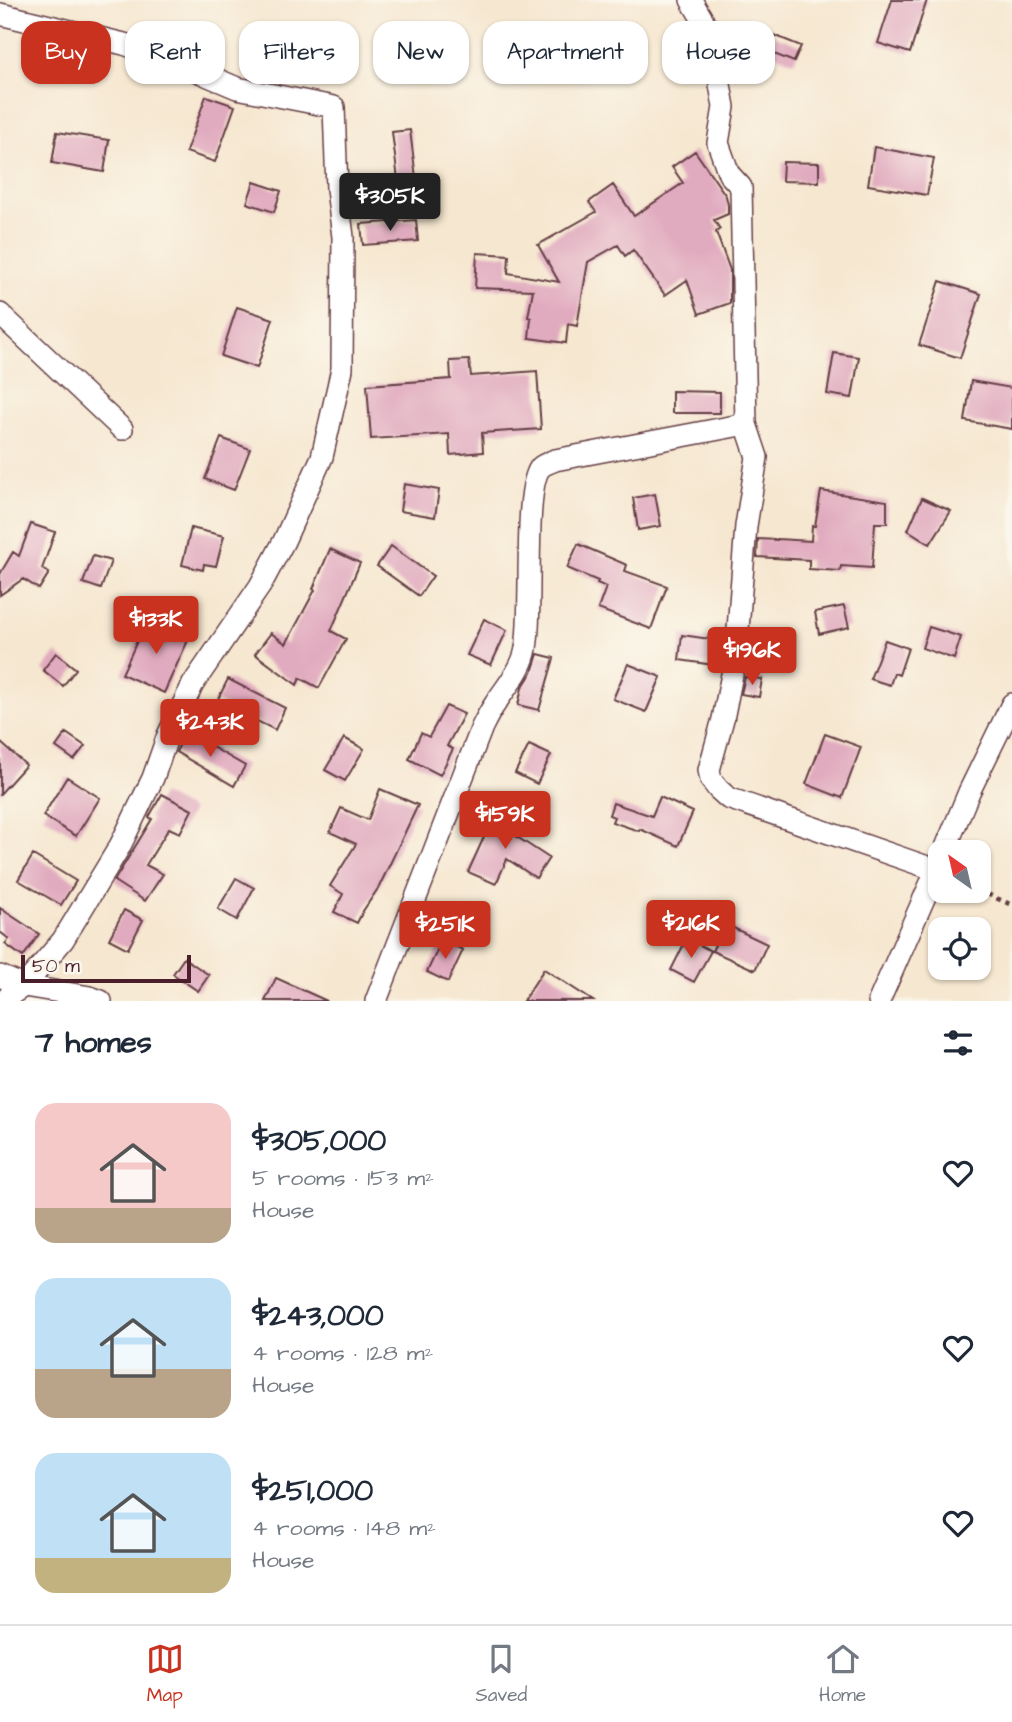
<!DOCTYPE html>
<meta charset="utf-8">
<style>
body{margin:0;font-family:"Architects Daughter",sans-serif;background:#f2f2f3;color:#1f2937;height:100vh;display:flex;flex-direction:column;font-size:26px;white-space:nowrap}
*{box-sizing:border-box;margin:0}
p{font-size:23px;color:#747a83}
.icon{flex:none;width:38px;height:38px;fill:none;stroke:currentColor;stroke-width:2;stroke-linecap:round;stroke-linejoin:round}
.map{position:relative;height:1001px;overflow:hidden}
.details{display:flex;flex-direction:column;background:#fff;flex:1}
.details>*{flex:none}
.top-card{position:absolute;left:21px;top:21px;width:971px;height:63px;display:flex;gap:14px}
.needle{width:46px;rotate:326deg}
.controls{position:absolute;left:928px;top:840px;display:grid;gap:14px}
.controls a{display:grid;place-items:center;width:63px;height:63px;border-radius:14px;background:#fff;box-shadow:0 2px 5px #0004;font-size:35px}
.scale{position:absolute;left:21px;bottom:18px;width:170px;box-sizing:border-box;padding-left:7px;border:4px solid #4a1f2b;border-top:0;font-size:19px;line-height:24px;white-space:nowrap;color:#4a1f2b;-webkit-text-stroke:5px #fbf7ec;paint-order:stroke}
.price{position:absolute;translate:-50% -60px;padding:0 16px;border-radius:7px;background:#c8321e;color:#fff;font-size:23px;line-height:46px;filter:drop-shadow(0 2px 4px #0008)}
.price::after{content:'';position:absolute;left:50%;top:42px;width:21px;height:16px;margin-left:-10px;background:inherit;clip-path:polygon(0 0,100% 0,50% 100%)}
.price.selected{background:#222;color:#fff}
ul{padding:0;list-style:none}
li{display:flex;align-items:center;gap:21px;height:175px;padding:0 35px}
li span{display:grid;place-items:center;flex:none;width:196px;height:140px;border-radius:21px;color:#555}
li>.icon{margin-inline-start:auto}
span .icon{width:84px;height:84px;fill:#fffc;stroke-width:1}
li b{font-size:30px}
h2{display:flex;justify-content:space-between;align-items:center;height:84px;padding:0 35px;font-size:30px}
.chip{padding:0 24px;border-radius:21px;background:#fff;box-shadow:0 2px 5px #0004;font-size:24px;line-height:63px}
.chip.selected{background:#c8321e;color:#fff}
.tabs{display:flex;justify-content:space-around;align-items:center;height:98px;border-top:2px solid #e0e1e3;background:#fff;font-size:19px;color:#747a83}
.tabs a{display:grid;justify-items:center;gap:4px}
.tabs .selected{color:#c8321e}
.map>svg:first-child{display:block}
.building{fill:#e1abbf}
.lines{fill:none;stroke-linecap:round;stroke-linejoin:round}
.minor-casing{stroke:#643d44;stroke-width:24}
.path{stroke:#643d44;stroke-width:4.5;stroke-dasharray:5 5;stroke-linecap:butt}
.minor{stroke:#fff;stroke-width:21}
</style>
<div class="map">
<svg width="1012" height="1001" viewBox="0 0 1012 1001">
<rect width="100%" height="100%" fill="#fbf7ec"/>
<filter id="ink" filterUnits="userSpaceOnUse"><feTurbulence type="fractalNoise" baseFrequency=".0143" numOctaves="2"/><feDisplacementMap in="SourceGraphic" scale="14" xChannelSelector="R" yChannelSelector="G"/><feConvolveMatrix kernelMatrix="1 2 1 2 8 2 1 2 1" color-interpolation-filters="sRGB"/></filter>
<filter id="wash" filterUnits="userSpaceOnUse"><feTurbulence type="fractalNoise" baseFrequency=".00686" numOctaves="4" result="noise"/><feDisplacementMap in="SourceGraphic" scale="28" xChannelSelector="R" yChannelSelector="G"/><feGaussianBlur stdDeviation="1.57" result="paint"/><feColorMatrix in="noise" values="0 0 0 0 0 0 0 0 0 0 0 0 0 0 0 0 0 1.4 0 .05"/><feComposite in="paint" operator="in"/></filter>
<g filter="url(#wash)">
<rect width="100%" height="100%" fill="#f6e7d0"/>
<g id="blocks">
<!-- building -->
<path class="building" d="M892,0H927L910,53L878,43Z
M761,30L801,46L794,62L754,46Z
M206,96L235,106L215,162L186,152Z
M410,130L416,178L398,180L392,132Z
M57,132L109,140L104,172L52,163Z
M874,147L934,158L927,195L868,185Z
M695,151L726,196L728,205V214L714,220L720,229L716,232L730,270V303L699,314L687,280L665,295L633,250L625,256L618,245L588,262L577,326L568,324L566,343L529,338L531,318L528,317L533,290L475,288L477,253L509,255L508,273L559,282L538,245L596,212L589,202L613,185L634,216L683,183L672,167Z
M783,162L819,163V182L782,181Z
M254,182L281,191L274,212L247,203Z
M416,220L418,241L363,245L361,224Z
M940,281L981,294L960,358L919,345Z
M237,307L273,319L257,368L221,356Z
M834,353L859,357L852,398L827,394Z
M469,360L471,376L537,371L541,429L482,433L483,452L450,455L449,434L371,439L367,385L451,379L450,361Z
M971,381L1012,388V429L965,421Z
M672,391L720,392V413H672Z
M221,438L250,449L234,490L205,479Z
M404,484L439,490L435,517L400,511Z
M821,491L887,501V523H875L872,568L841,566L840,571L809,569V560L757,557L758,539L777,540V539L811,541L812,526H815Z
M655,494L661,526L638,530L633,498Z
M922,498L951,511L930,544L908,530Z
M31,524L55,532L42,569L49,573L39,589L23,579L0,595V574L13,552L19,556Z
M191,528L224,536L216,566L204,564L203,570L182,565Z
M578,544L627,565L625,571L667,586L651,629L598,609L606,587L597,583L598,581L567,568Z
M391,546L433,576L419,596L377,566Z
M330,549L360,563L331,631L346,639L319,688L300,678L297,685L255,654L271,633L286,644L315,590L313,589Z
M93,556L111,561L101,589L83,583Z
M844,606L849,627L819,634L815,612Z
M147,619L189,638L164,693L122,674Z
M484,619L507,630L491,665L467,655Z
M929,627L961,637L954,659L922,648Z
M682,635L717,640L714,665L679,660Z
M885,640L908,648L899,675L894,673L890,685L870,679Z
M56,653L76,669L63,686L43,670Z
M538,654L554,658L539,710L518,705L522,688L532,672Z
M628,664L661,677L646,712L613,699Z
M745,677L762,679L759,697L741,694Z
M228,679L285,708L275,730L217,701Z
M446,706L464,714L447,746L453,749L440,775L409,759L421,733L429,737Z
M186,732L245,766L234,786L176,752Z
M66,733L85,746L74,760L56,747Z
M825,734L861,747L842,798L806,784Z
M344,738L364,749L345,781L325,770Z
M0,742L26,765L0,794Z
M529,745L551,755L537,784L515,773Z
M67,777L100,798L76,836L43,816Z
M380,789L418,805L379,887L363,911L357,923L334,912L343,894L330,886L356,844L330,832L341,808L368,820Z
M162,794L192,810L180,833L169,828L146,865L163,874L145,901L114,881L152,819L149,817Z
M660,797L693,812L678,846L640,829L639,831L612,822L614,817L609,815L613,803L652,816Z
M495,813L523,825L517,837L549,858L536,878L507,859L496,884L468,872Z
M33,855L76,881L61,905L18,880Z
M236,878L254,888L237,920L218,909Z
M0,908L39,934L23,957L5,944L9,939L0,932Z
M124,910L143,920L128,949L109,939Z
M725,924L767,944L755,970L712,951Z
M687,938L711,951L694,982L671,970Z
M442,940L463,950L448,982L427,972Z
M184,958L209,975L198,991L173,974Z
M544,969L593,1001H523Z
M276,978L327,1001H265Z"/>
</g>
</g>
<g filter="url(#ink)">
<use href="#blocks" fill-opacity="0" stroke="#643d44" stroke-width="2"/>
<g class="lines">
<!-- minor casing -->
<g class="minor-casing">
<path id="minor" d="M691,0L711,34L724,107L718,143L729,174L741,187L746,424L757,457L746,526L736,655L723,719L709,770L711,780L718,789L728,798L936,870
M0,14L124,44L178,63L237,88L334,107L337,189L343,237L342,369L322,457L284,541L260,586L193,684L168,735L153,778L120,846L63,940L24,986L10,995L5,1001
M0,314L122,429
M944,852L969,792L1012,704
M0,976L24,986L90,997L101,1001
M376,1001L482,727C486,719 490,711 495,704C506,687 520,672 525,653C534,618 522,486 541,467C544,464 551,462 555,460L746,424
M879,1001L940,862"/>
</g>
<!-- path -->
<path class="path" d="M978,890L1012,905"/>
<!-- minor -->
<use href="#minor" class="minor"/>
</g>
</g>
</svg>
<div class="controls">
<a><svg class="needle" viewBox="-14 -14 28 28"><path d="M0-13l5 13h-10z" fill="#e53935"/><path d="M0 13l5-13h-10z" fill="#747a83"/></svg></a>
<a><svg class="icon" aria-label="locate" viewBox="0 0 24 24"><circle cx="12" cy="12" r="6"/><path d="M12 2v4M12 18v4M2 12h4M18 12h4"/></svg></a>
</div>
<div class="scale">50 m</div>
<b class="price selected" style="left:390px;top:233px">$305K</b>
<b class="price" style="left:156px;top:656px">$133K</b>
<b class="price" style="left:752px;top:687px">$196K</b>
<b class="price" style="left:210px;top:759px">$243K</b>
<b class="price" style="left:505px;top:851px">$159K</b>
<b class="price" style="left:691px;top:960px">$216K</b>
<b class="price" style="left:445px;top:961px">$251K</b>
<div class="top-card">
<a class="chip selected">Buy</a>
<a class="chip">Rent</a>
<a class="chip">Filters</a>
<a class="chip">New</a>
<a class="chip">Apartment</a>
<a class="chip">House</a>
</div>
</div>
<section class="details">
<h2>7 homes<svg class="icon" aria-label="filters" viewBox="0 0 24 24"><path d="M4 7h16M4 17h16"/><circle cx="9" cy="7" r="2"/><circle cx="15" cy="17" r="2"/></svg></h2>
<ul>
<li><span style="background:linear-gradient(#f6c9c9 75%,#b9a48a 0)"><svg class="icon" aria-label="home" viewBox="0 0 24 24"><path d="M3 11l9-7 9 7M6 9v11h12V9"/></svg></span><div><b>$305,000</b><p>5 rooms · 153 m²</p><p>House</p></div><svg class="icon" aria-label="heart" viewBox="0 0 24 24"><path d="M12 20l-8-8c-3-5 5-10 8-4 3-6 11-1 8 4z"/></svg></li>
<li><span style="background:linear-gradient(#bfe0f5 65%,#b9a48a 0)"><svg class="icon" aria-label="home" viewBox="0 0 24 24"><path d="M3 11l9-7 9 7M6 9v11h12V9"/></svg></span><div><b>$243,000</b><p>4 rooms · 128 m²</p><p>House</p></div><svg class="icon" aria-label="heart" viewBox="0 0 24 24"><path d="M12 20l-8-8c-3-5 5-10 8-4 3-6 11-1 8 4z"/></svg></li>
<li><span style="background:linear-gradient(#bfe0f5 75%,#c2b280 0)"><svg class="icon" aria-label="home" viewBox="0 0 24 24"><path d="M3 11l9-7 9 7M6 9v11h12V9"/></svg></span><div><b>$251,000</b><p>4 rooms · 148 m²</p><p>House</p></div><svg class="icon" aria-label="heart" viewBox="0 0 24 24"><path d="M12 20l-8-8c-3-5 5-10 8-4 3-6 11-1 8 4z"/></svg></li>
</ul>
</section>
<nav class="tabs">
<a class="selected"><svg class="icon" aria-label="map" viewBox="0 0 24 24"><path d="M3 6l6-2 6 2 6-2v14l-6 2-6-2-6 2zM9 4v14M15 6v14"/></svg>Map</a>
<a><svg class="icon" aria-label="saved" viewBox="0 0 24 24"><path d="M7 4h10v16l-5-4-5 4z"/></svg>Saved</a>
<a><svg class="icon" aria-label="home" viewBox="0 0 24 24"><path d="M3 11l9-7 9 7M6 9v11h12V9"/></svg>Home</a>
</nav>
